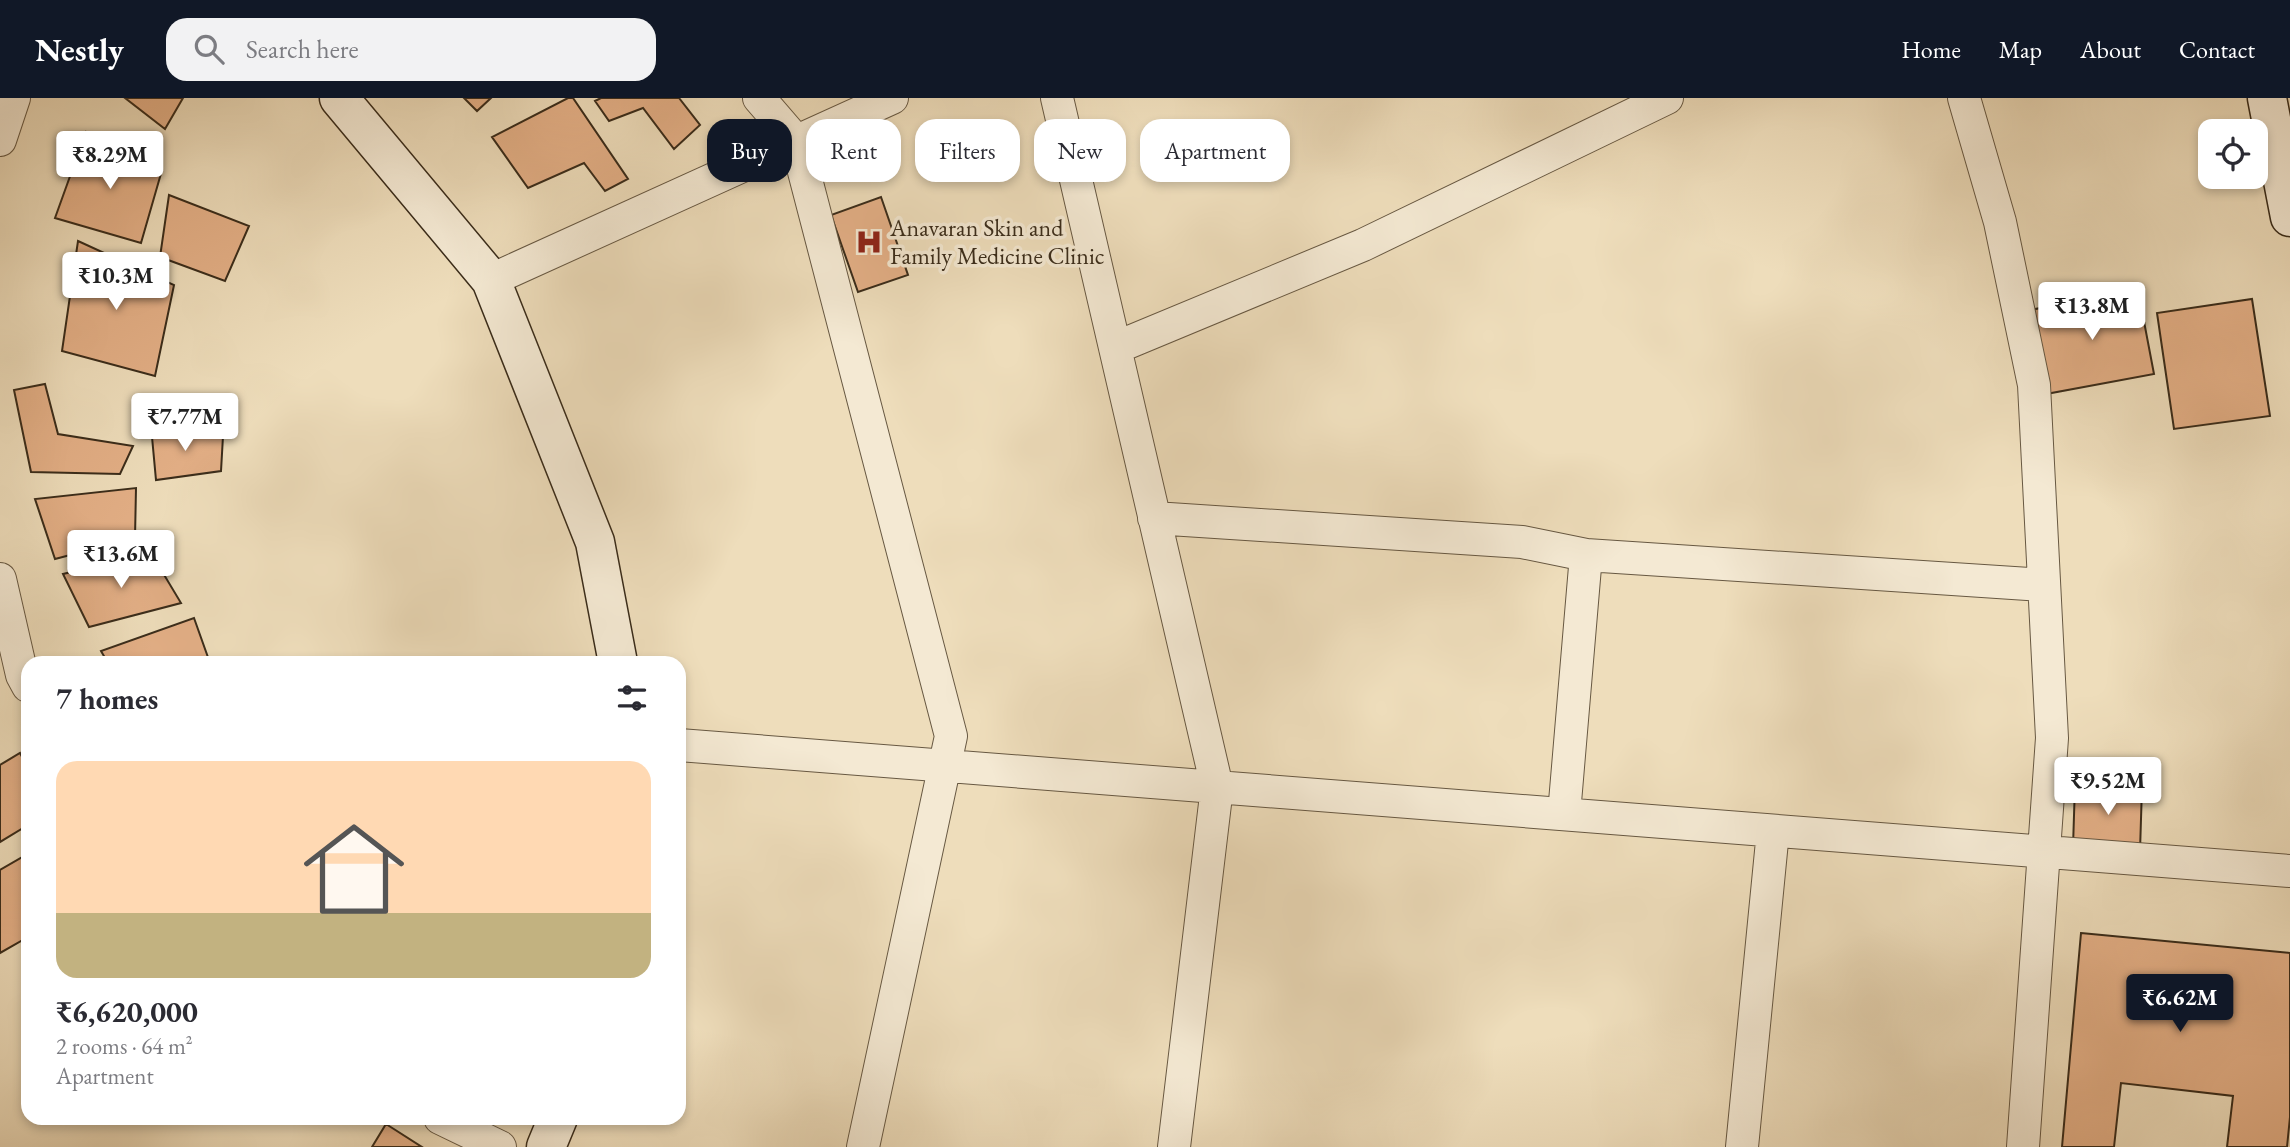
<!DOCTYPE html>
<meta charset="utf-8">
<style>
body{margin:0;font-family:"EB Garamond",serif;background:#f2f2f3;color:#2b2b33;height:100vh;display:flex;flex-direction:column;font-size:26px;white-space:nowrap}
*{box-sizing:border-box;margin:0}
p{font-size:23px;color:#7c7c81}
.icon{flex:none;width:38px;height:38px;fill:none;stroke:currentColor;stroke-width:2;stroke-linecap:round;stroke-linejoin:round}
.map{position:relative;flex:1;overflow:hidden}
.details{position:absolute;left:21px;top:558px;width:665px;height:469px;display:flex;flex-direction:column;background:#fff;border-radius:21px;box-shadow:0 4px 10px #0003}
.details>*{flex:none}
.guide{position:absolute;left:707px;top:21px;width:665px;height:63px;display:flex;gap:14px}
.buttons{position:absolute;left:2198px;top:21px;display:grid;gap:14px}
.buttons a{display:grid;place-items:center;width:70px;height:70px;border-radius:14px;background:#fff;box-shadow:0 4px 10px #0003;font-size:35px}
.price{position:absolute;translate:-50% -60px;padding:0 16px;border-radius:7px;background:#fff;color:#222;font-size:23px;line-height:46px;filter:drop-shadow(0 2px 4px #0008)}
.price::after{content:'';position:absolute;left:50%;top:42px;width:21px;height:16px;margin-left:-10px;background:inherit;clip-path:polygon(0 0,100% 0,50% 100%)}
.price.active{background:#111827;color:#fff}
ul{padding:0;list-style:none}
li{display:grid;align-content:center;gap:14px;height:371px;padding:0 35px}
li+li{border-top:2px solid #e1e1e2}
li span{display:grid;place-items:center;height:217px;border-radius:21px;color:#555}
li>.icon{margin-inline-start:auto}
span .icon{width:126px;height:126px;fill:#fffc;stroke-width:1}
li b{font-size:30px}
h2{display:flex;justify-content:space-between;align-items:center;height:84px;padding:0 35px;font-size:30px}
.pill{padding:0 24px;border-radius:21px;background:#fff;box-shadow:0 4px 10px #0003;font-size:24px;line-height:63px}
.pill.active{background:#111827;color:#fff}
header{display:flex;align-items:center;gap:42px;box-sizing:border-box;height:98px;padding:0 35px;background:#111827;color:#fff}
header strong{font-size:33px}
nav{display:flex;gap:38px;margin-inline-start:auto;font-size:24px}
.search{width:490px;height:63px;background:#f2f2f3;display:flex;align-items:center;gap:18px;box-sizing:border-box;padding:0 24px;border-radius:21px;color:#7c7c81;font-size:26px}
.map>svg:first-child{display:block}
.building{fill:#e3af86;stroke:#3a2c1a;stroke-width:2}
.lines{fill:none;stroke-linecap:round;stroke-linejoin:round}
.street-casing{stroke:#675842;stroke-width:34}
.secondary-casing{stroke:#3a2c1a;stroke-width:41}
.street{stroke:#f4e9d3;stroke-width:32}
.secondary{stroke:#f4e9d3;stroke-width:38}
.labels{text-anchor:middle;stroke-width:7;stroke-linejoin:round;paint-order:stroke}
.poi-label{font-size:24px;fill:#3a2c1a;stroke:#f4e9d3;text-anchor:start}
</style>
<header>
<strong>Nestly</strong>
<div class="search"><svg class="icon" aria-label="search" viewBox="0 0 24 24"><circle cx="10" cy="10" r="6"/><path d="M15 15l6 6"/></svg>Search here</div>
<nav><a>Home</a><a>Map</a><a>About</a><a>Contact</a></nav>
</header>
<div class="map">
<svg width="2290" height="1049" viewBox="0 0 2290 1049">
<rect width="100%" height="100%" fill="#edb"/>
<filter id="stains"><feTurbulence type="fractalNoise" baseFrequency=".00286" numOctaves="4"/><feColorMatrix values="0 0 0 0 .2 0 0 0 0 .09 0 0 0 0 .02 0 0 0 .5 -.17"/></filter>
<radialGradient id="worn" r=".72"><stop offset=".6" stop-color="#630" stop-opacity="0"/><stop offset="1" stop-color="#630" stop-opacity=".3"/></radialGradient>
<!-- building -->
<path class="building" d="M125,0H183L165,31Z
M464,0H491L477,13Z
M568,0H573L628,81L605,93L584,65L528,90L492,39Z
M601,0H679L700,27L674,51L643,10L609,23L595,3Z
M86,34L162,72L141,145L55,120Z
M169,97L249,128L225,183L160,159Z
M881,99L908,177L858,194L831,117Z
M78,143L174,187L155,278L62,253Z
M2138,192L2154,276L2046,296L2030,212Z
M2252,201L2270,318L2174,331L2157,215Z
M45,286L58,336L133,348L120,376L31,374L14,292Z
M151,328L223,338L221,373L156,382Z
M136,390L135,440L55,461L35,401Z
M151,455L181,505L89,529L63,476Z
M194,520L210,565H108L101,553Z
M20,655L28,670V727L0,744V667Z
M2075,686L2142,689L2140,753L2073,749Z
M26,757L28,761V839L0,855V772Z
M2081,835L2290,855V1019L2287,1049H2227L2233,998L2121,985L2114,1049H2062Z
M386,1026L422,1049H372Z"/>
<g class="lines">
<!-- street casing -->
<g class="street-casing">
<path id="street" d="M759,0L796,43L951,638L863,1049
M1057,0L1217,689L1174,1049
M1964,0L2000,124L2034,287L2052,640L2023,1049
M0,42L14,0
M491,182L892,0
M1115,250L1363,147L1667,0
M1154,420L1522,444L1586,457L2044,487
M0,481L22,577L28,588
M679,647L2290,773
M1564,716L1586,457
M440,1020L500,1049
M1742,1049L1773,733"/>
</g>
<!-- secondary casing -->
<g class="secondary-casing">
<path id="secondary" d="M339,0L491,182L595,444L618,565
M2267,0L2290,119
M546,1049L558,1020"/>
</g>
<!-- street -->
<use href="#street" class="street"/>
<!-- secondary -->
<use href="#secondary" class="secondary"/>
</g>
<!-- icons -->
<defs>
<g id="hospital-bare" transform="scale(2.1)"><path d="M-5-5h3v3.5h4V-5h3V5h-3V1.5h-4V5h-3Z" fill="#8f2418" stroke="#f4e9d3" stroke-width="2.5" paint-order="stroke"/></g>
</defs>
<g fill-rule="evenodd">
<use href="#hospital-bare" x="869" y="144"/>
</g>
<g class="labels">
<!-- poi labels -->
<g class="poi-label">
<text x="890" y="138">Anavaran Skin and<tspan x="890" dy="28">Family Medicine Clinic</tspan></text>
</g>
</g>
<rect width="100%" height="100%" filter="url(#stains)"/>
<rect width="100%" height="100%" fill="url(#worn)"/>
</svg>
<div class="buttons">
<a><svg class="icon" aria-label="locate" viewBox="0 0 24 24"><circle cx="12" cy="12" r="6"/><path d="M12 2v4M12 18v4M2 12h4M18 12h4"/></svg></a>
</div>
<b class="price" style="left:110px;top:93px">₹8.29M</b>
<b class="price" style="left:116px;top:214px">₹10.3M</b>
<b class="price" style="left:2092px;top:244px">₹13.8M</b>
<b class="price" style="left:185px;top:355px">₹7.77M</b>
<b class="price" style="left:121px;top:492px">₹13.6M</b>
<b class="price" style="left:2108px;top:719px">₹9.52M</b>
<b class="price active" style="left:2180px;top:936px">₹6.62M</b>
<div class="guide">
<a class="pill active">Buy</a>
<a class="pill">Rent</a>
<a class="pill">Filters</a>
<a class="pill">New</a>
<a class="pill">Apartment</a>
</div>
<section class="details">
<h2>7 homes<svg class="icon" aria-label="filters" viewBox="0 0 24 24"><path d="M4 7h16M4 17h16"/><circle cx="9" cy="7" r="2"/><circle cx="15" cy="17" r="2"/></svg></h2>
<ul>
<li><span style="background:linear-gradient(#ffd9b3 70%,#c2b280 0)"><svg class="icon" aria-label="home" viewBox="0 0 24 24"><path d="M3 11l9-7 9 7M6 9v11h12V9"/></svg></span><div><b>₹6,620,000</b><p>2 rooms · 64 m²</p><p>Apartment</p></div></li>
</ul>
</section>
</div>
